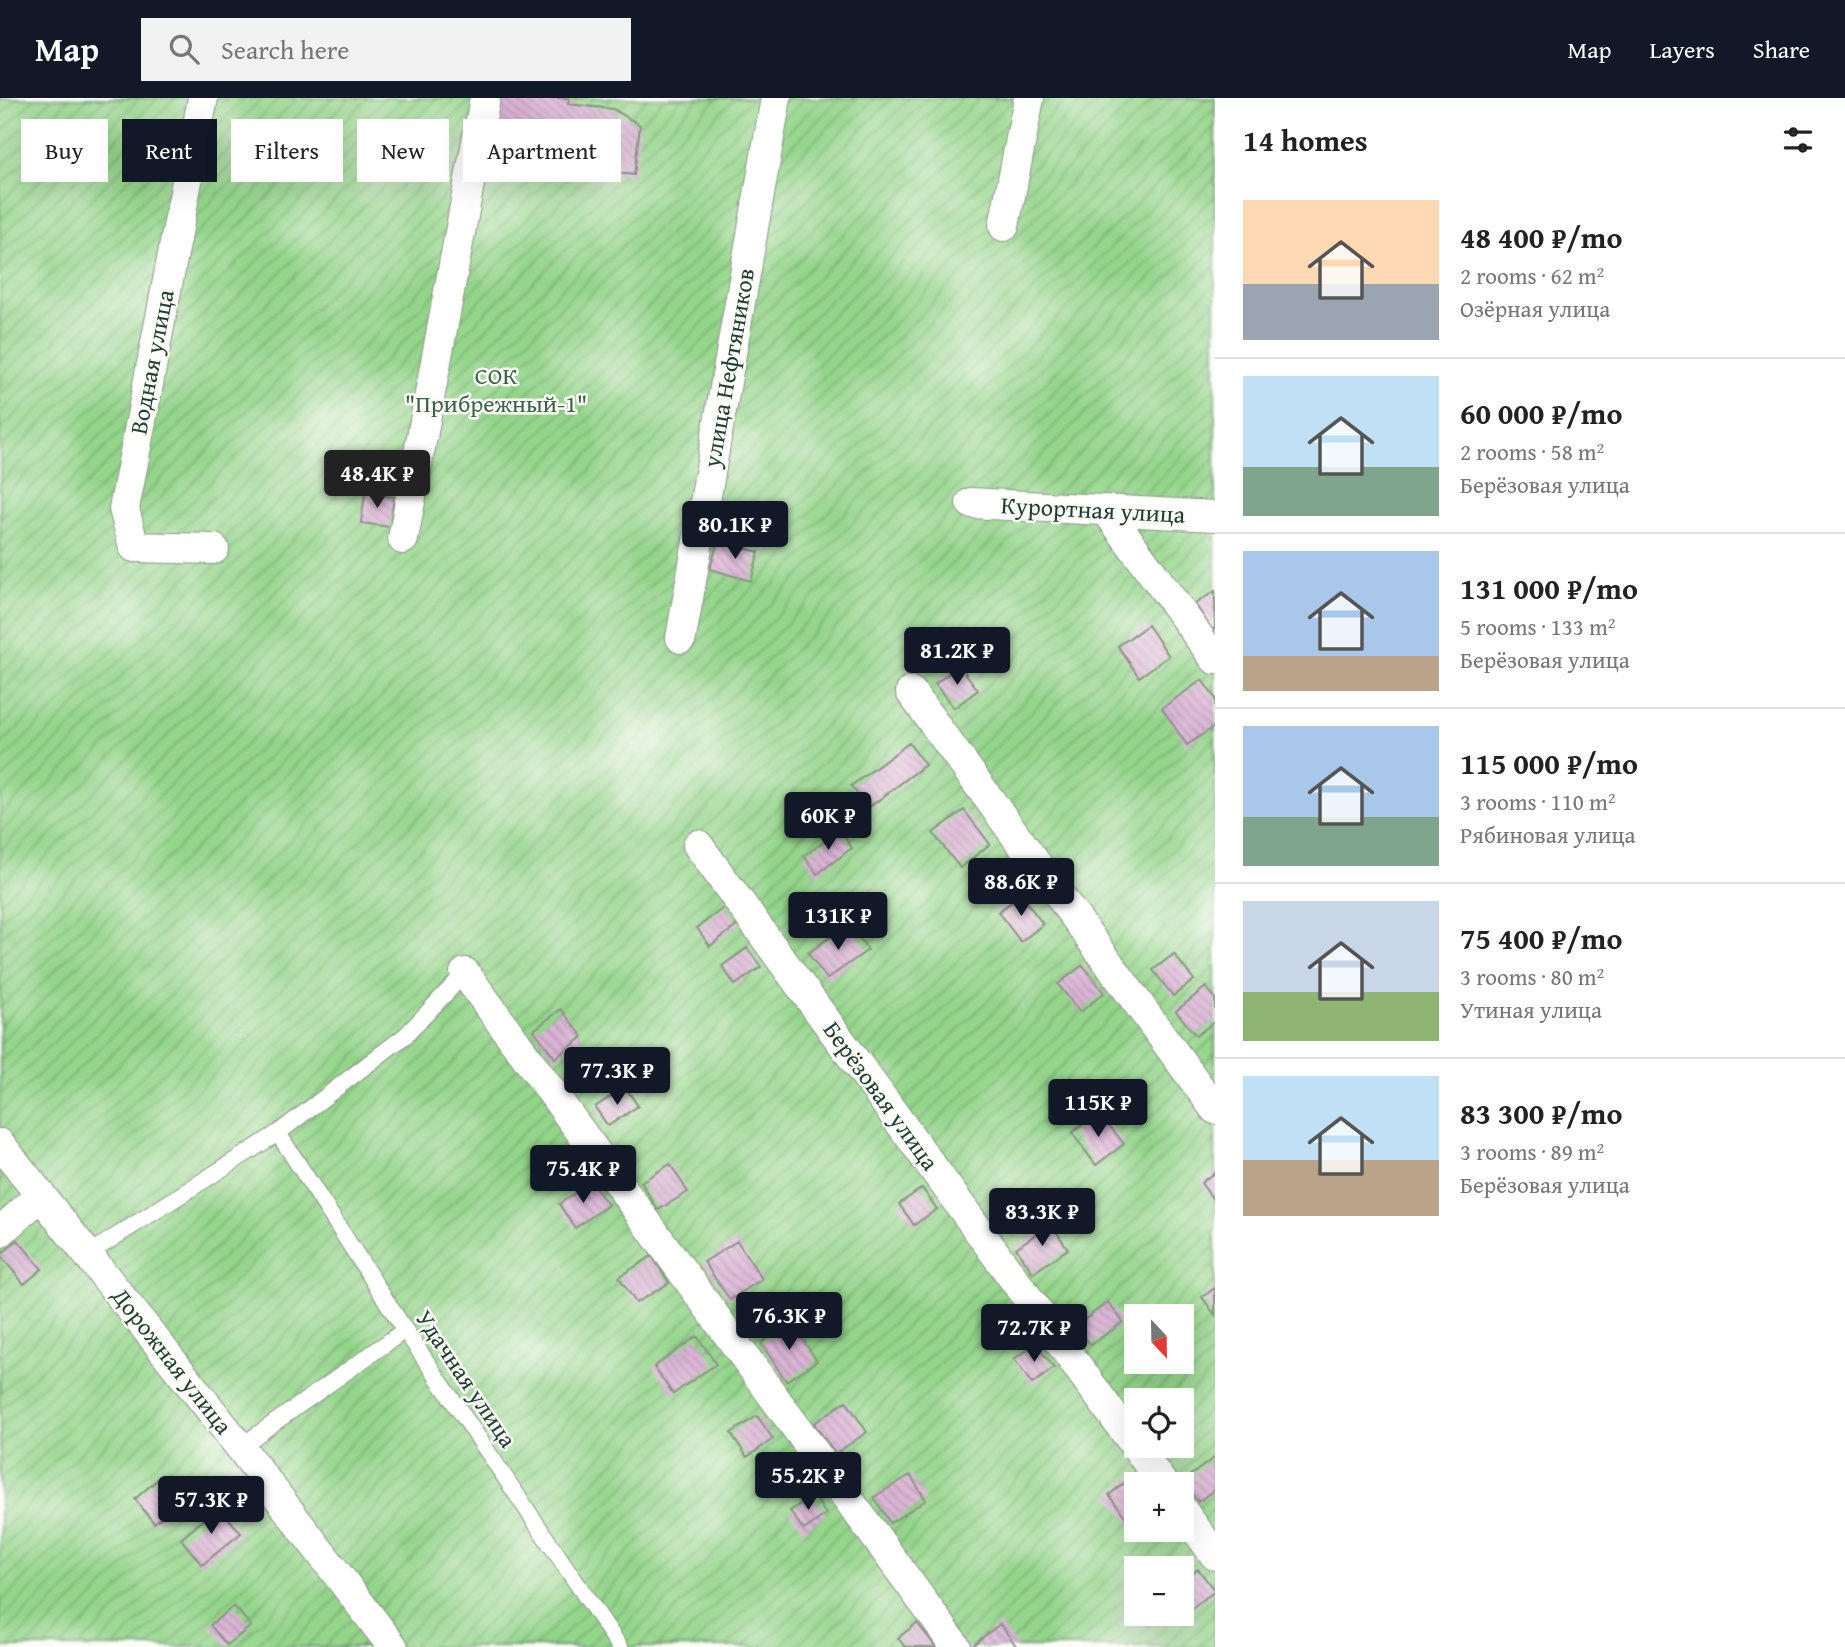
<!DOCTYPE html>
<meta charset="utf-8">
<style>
body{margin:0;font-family:"Gentium Book Plus",serif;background:#f2f2f2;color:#222;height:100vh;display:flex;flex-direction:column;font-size:26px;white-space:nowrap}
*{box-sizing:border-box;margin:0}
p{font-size:23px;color:#767676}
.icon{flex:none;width:38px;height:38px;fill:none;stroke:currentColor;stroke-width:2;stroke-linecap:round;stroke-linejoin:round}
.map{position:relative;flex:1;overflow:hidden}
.panel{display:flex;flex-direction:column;background:#fff;width:630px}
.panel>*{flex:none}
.hud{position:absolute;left:21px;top:21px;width:665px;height:63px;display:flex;gap:14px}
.needle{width:46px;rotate:158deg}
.tools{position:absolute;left:1124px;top:1206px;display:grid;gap:14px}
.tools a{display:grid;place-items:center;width:70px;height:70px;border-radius:0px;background:#fff;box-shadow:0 7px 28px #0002;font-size:35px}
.price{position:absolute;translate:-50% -60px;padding:0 16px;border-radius:7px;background:#111827;color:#fff;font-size:23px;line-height:46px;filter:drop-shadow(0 2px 4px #0008)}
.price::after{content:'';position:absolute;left:50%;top:42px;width:21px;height:16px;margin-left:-10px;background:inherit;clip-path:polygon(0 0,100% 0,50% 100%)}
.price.on{background:#222;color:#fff}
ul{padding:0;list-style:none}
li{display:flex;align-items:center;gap:21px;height:175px;padding:0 28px}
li+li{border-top:2px solid #e0e0e0}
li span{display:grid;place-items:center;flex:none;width:196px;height:140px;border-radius:0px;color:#555}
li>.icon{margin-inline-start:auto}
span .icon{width:84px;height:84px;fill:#fffc;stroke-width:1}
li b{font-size:30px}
h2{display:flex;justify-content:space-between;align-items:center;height:84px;padding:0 28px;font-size:30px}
.chip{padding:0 24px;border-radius:0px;background:#fff;box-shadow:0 7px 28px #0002;font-size:24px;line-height:63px}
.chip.on{background:#111827;color:#fff}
header{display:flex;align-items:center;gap:42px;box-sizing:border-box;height:98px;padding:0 35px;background:#111827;color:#fff}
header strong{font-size:33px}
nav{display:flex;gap:38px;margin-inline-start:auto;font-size:24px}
.search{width:490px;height:63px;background:#f2f2f2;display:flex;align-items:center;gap:18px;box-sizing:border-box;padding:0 24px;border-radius:0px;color:#767676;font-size:26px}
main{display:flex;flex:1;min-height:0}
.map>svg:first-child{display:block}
.garden{fill:url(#garden-furrows);stroke:#5a8960;stroke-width:2;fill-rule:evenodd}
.building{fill:url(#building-back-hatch)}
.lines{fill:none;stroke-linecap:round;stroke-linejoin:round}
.lane-casing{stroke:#8c9486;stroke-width:18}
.street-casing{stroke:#8c9486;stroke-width:32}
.lane{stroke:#fff;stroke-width:16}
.street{stroke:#fff;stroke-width:30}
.labels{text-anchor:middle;stroke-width:5;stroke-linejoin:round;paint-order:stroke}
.street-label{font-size:24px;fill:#1f3d34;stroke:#fdfcf7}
.park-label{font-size:24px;fill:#3c634a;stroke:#fdfcf7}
</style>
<header>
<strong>Map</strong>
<div class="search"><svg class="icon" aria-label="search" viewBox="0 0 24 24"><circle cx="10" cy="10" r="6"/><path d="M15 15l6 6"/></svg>Search here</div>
<nav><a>Map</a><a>Layers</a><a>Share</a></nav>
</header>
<main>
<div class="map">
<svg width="1215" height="1549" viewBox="0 0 1215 1549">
<defs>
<pattern id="garden-furrows" width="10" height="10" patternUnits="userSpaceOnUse" patternTransform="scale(1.75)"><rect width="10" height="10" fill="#94d58b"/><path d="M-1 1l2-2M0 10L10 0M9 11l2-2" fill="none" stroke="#78ae72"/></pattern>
<pattern id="building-back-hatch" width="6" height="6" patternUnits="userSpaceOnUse" patternTransform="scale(1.75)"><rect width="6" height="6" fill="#dbb4d6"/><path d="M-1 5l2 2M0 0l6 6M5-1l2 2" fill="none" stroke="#b194ae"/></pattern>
</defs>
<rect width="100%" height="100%" fill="#fdfcf7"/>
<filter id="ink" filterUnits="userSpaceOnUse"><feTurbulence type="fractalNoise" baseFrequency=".0143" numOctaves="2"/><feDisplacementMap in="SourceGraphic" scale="14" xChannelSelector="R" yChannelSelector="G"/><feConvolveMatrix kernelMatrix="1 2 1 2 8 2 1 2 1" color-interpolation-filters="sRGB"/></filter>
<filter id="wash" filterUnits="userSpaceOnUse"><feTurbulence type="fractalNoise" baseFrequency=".00686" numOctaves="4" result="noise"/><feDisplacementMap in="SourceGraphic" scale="28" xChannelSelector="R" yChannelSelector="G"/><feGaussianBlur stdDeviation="1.57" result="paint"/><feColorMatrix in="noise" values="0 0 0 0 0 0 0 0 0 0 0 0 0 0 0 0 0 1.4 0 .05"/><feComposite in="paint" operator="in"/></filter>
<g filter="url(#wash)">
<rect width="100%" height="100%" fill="#f8ebd9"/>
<!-- garden -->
<path class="garden" d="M0,0H1215V1549H0ZM1136,1218H1181V1264H1136ZM1136,1302H1181V1348H1136ZM1136,1386H1181V1432H1136ZM1136,1470H1181V1516H1136Z"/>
<g id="blocks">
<!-- building -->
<path class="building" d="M496,0H569L568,6L613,11L640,27L634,77L489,61Z
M365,395L394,399L390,429L361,425Z
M718,443L759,454L751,483L710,471Z
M1215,493V530L1212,532L1195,506Z
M1148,527L1169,558L1139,579L1118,548Z
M959,567L978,592L954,610L935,586Z
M1202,582L1215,600V628L1187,647L1162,610Z
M909,645L925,667L868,710L851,688Z
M964,712L990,746L960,770L933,735Z
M840,732L852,750L817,776L804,758Z
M1021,797L1043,826L1021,844L998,814Z
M726,808L739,826L710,848L697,830Z
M849,826L868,852L827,881L808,855Z
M747,850L761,869L735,887L722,868Z
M1174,856L1194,882L1173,898L1153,872Z
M1083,867L1104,895L1080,914L1058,886Z
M1206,889L1215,900V923L1196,938L1176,913Z
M561,911L583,939L555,960L534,932Z
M625,989L638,1008L608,1028L595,1009Z
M1099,1014L1124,1046L1096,1067L1072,1035Z
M670,1066L688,1094L658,1112L641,1084Z
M1215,1074V1104L1201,1085Z
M591,1084L608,1107L575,1130L559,1106Z
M922,1090L937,1111L914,1127L899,1106Z
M1051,1126L1068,1151L1033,1175L1016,1150Z
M18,1142L42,1171L24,1186L0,1157Z
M737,1143L762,1181L730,1202L704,1164Z
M652,1158L669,1185L636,1205L619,1179Z
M1215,1190V1217L1202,1199Z
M1108,1204L1123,1224L1091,1247L1076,1228Z
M791,1224L817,1263L786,1283L761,1245Z
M697,1238L716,1266L673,1296L654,1269Z
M1036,1246L1054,1270L1032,1286L1014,1261Z
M846,1303L867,1334L835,1356L814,1325Z
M757,1318L773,1341L747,1359L731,1335Z
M1215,1359V1391L1198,1404L1183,1383Z
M910,1377L926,1402L890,1425L874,1399Z
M1132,1379L1138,1386H1136V1420L1130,1425L1109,1397Z
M158,1381L178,1406L154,1425L135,1401Z
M813,1397L826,1416L804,1432L790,1413Z
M219,1409L241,1435L202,1467L181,1441Z
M1198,1471L1215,1493L1177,1521L1173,1516H1181V1483Z
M234,1508L251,1528L227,1547L210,1527Z
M917,1525L936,1549H905L898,1540Z
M1000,1526L1017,1549H976L974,1546Z"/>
</g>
</g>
<g filter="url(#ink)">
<use href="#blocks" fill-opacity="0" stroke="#8c9486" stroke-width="2"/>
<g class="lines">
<!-- lane casing -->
<g class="lane-casing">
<path id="lane" d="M278,1035L405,1232L620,1549
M88,1156L278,1035L406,937L465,875
M240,1349L405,1232"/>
</g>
<!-- street casing -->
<g class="street-casing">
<path id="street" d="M203,0L124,411L134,449L214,451
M1004,128L1029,0
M971,405L1215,418
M1107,413L1215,561
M403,441L485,0
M681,540L776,0
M911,594L1215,1011
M698,747L1163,1386
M465,875L956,1549
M0,1046L240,1349L393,1549
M0,1134L41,1097
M1181,1411L1215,1457"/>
</g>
<!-- lane -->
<use href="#lane" class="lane"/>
<!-- street -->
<use href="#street" class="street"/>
</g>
</g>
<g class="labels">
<!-- street labels -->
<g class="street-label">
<text transform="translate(152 264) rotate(-79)" y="8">Водная улица</text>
<text transform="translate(729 270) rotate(-80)" y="8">улица Нефтяников</text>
<text transform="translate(1093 412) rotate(3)" y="8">Курортная улица</text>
<text transform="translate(881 998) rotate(54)" y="8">Берёзовая улица</text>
<text transform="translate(172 1263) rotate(52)" y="8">Дорожная улица</text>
<text transform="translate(466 1281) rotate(56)" y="8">Удачная улица</text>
</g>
<!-- park labels -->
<g class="park-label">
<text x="496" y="286">СОК<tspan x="496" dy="28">"Прибрежный-1"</tspan></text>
</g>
</g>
</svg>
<div class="tools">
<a><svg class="needle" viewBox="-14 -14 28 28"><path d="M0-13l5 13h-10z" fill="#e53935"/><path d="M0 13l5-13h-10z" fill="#767676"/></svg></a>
<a><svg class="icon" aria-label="locate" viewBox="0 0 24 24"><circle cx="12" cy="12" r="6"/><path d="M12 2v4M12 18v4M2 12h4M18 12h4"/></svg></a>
<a>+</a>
<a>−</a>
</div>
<b class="price on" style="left:377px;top:412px">48.4K ₽</b>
<b class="price" style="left:735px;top:463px">80.1K ₽</b>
<b class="price" style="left:957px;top:589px">81.2K ₽</b>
<b class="price" style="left:828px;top:754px">60K ₽</b>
<b class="price" style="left:1021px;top:820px">88.6K ₽</b>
<b class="price" style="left:838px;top:854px">131K ₽</b>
<b class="price" style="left:617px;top:1009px">77.3K ₽</b>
<b class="price" style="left:1098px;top:1041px">115K ₽</b>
<b class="price" style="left:583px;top:1107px">75.4K ₽</b>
<b class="price" style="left:1042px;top:1150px">83.3K ₽</b>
<b class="price" style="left:789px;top:1254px">76.3K ₽</b>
<b class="price" style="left:1034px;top:1266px">72.7K ₽</b>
<b class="price" style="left:808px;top:1414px">55.2K ₽</b>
<b class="price" style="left:211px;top:1438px">57.3K ₽</b>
<div class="hud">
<a class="chip">Buy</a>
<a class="chip on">Rent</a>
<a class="chip">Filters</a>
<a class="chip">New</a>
<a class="chip">Apartment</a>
</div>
</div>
<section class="panel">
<h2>14 homes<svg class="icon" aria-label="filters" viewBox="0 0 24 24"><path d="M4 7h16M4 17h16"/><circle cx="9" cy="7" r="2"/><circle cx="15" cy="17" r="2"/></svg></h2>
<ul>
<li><span style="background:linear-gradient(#ffd9b3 60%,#9aa5b1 0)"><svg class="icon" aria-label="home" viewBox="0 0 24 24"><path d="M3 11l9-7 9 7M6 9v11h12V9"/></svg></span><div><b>48 400 ₽/mo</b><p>2 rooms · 62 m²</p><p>Озёрная улица</p></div></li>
<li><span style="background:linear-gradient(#bfe0f5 65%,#7fa58c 0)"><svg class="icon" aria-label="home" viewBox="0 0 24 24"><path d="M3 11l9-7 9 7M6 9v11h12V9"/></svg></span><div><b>60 000 ₽/mo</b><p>2 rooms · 58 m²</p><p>Берёзовая улица</p></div></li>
<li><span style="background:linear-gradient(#a9c7e8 75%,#b9a48a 0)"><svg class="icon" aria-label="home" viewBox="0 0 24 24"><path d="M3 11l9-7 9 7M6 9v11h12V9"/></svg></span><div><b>131 000 ₽/mo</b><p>5 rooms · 133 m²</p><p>Берёзовая улица</p></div></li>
<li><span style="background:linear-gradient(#a9c7e8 65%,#7fa58c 0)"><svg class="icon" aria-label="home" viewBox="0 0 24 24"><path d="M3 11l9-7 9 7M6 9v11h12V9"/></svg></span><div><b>115 000 ₽/mo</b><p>3 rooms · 110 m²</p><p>Рябиновая улица</p></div></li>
<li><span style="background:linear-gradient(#c9d6e8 65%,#8fb573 0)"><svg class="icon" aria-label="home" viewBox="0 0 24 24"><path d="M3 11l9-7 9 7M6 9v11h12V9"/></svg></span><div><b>75 400 ₽/mo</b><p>3 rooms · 80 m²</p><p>Утиная улица</p></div></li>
<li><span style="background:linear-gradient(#bfe0f5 60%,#b9a48a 0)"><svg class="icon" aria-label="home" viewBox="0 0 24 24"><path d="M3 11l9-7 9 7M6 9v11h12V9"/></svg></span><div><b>83 300 ₽/mo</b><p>3 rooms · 89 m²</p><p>Берёзовая улица</p></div></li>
</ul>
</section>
</main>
